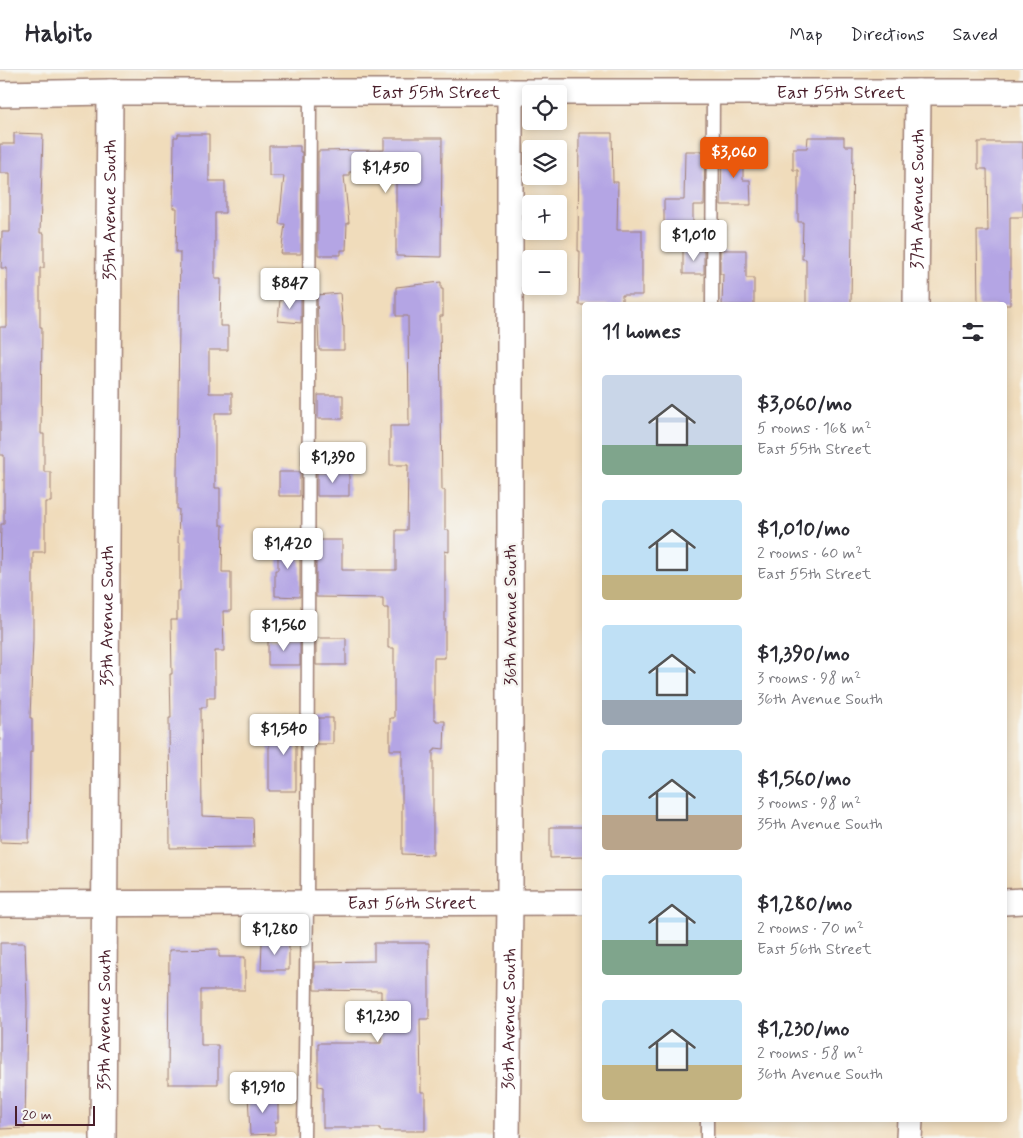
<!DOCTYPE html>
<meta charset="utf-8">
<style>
body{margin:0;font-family:Mynerve,sans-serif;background:#f7f7f7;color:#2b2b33;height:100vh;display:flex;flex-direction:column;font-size:19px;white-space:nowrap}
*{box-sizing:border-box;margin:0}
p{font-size:16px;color:#7c7c81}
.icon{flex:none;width:28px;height:28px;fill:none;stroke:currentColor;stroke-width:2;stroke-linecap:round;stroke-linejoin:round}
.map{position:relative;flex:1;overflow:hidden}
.side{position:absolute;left:582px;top:232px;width:425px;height:820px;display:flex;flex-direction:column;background:#fff;border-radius:5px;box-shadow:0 2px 8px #0003}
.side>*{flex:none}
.buttons{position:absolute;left:522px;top:15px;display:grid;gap:10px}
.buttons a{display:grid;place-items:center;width:45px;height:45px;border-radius:5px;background:#fff;box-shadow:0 2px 8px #0003;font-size:25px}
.scale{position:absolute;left:15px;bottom:12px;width:80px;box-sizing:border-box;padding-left:5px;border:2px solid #4a1f2b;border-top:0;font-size:14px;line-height:18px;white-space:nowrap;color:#4a1f2b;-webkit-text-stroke:4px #f6f6f2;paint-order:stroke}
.price{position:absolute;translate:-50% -42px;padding:0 11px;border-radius:5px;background:#fff;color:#222;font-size:16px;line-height:32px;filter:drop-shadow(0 1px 2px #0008)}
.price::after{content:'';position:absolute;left:50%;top:30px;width:15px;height:11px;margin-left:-8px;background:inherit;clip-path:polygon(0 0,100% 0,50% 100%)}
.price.active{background:#ea580c;color:#fff}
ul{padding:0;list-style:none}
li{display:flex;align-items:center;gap:15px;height:125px;padding:0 20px}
li span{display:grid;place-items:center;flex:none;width:140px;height:100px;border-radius:5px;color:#555}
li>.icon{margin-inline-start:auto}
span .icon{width:60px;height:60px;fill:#fffc;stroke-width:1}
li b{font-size:21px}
h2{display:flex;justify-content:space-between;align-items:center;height:60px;padding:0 20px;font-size:21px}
header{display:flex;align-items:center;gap:30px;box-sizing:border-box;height:70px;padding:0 25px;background:#fff;border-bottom:1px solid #e1e1e2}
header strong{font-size:24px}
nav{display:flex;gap:28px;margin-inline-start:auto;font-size:18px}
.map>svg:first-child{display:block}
.building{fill:#b4a5e4}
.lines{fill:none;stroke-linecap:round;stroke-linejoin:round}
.service-casing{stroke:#9d7e73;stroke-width:15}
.minor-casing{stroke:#9d7e73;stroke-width:28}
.service{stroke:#fff;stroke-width:12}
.minor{stroke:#fff;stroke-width:25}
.labels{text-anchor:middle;stroke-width:5;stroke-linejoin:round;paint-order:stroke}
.street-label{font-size:18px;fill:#4a1f2b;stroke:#f6f6f2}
</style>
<header>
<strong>Habito</strong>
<nav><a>Map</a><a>Directions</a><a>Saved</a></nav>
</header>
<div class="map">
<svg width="1023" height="1068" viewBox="0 0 1023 1068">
<rect width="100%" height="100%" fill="#f6f6f2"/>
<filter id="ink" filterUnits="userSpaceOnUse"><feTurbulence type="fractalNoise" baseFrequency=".02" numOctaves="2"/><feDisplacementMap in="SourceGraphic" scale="10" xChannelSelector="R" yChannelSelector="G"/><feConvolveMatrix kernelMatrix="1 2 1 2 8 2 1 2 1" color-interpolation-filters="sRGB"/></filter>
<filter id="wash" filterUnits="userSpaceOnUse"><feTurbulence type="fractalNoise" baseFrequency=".0096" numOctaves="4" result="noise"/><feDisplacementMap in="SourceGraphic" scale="20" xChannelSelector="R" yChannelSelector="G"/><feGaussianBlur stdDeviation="1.12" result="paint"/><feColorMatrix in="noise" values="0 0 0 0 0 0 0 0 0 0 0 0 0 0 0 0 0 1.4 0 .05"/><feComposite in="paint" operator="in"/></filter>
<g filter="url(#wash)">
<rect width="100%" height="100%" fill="#f0dcbb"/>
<g id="blocks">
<!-- building -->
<path class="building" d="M14,63L43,64L40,163H44V198H40V257H42L41,364H44V402H51V432H45V482H33V570L30,648H32V682H30L29,773L0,772V500L1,454H4V385H0V257H7V198H1L2,162H10V103H0V74H14Z
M579,63H612L613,112H618L617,160H642V225H622V235H579L580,181H578Z
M178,64H209V111H225V143H215V209H221L220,256H228V280H209V323H232V343H215V418H220V455H223L222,502H231V541H223L224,581H215V628H207V637H201L202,746L253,748L254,777L170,778L169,648H171L170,604H172L171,550H177V521H180V473H178L179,439H177V403L180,182H176L177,138H173L174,67H178Z
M808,67H844V76H853L851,235H806V189H802L803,152H798V100H793V78H807Z
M384,68H442L441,187L396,186V103L349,102V106H344L349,153H347L346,180H341V185H318V81L384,80Z
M978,72H1023V147H1010V235H978L977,161H988L987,99H978Z
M269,76H300V82H302L301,184H281L285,154H279L284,106H269Z
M722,79H743V110H750L751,135H721Z
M685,81H705L704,135H693V178L664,177V130H684Z
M683,180H704V204H683Z
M720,180H746V208H754V235H722L723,204H720Z
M441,212V219H443V246H440L442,420H445V460H449V482L445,481V588H434V649H436V651H445L444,679L435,678V681H433V785L402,784V680H390V648H394V578H388V538H383V528L316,527V470H342V500H396V460H407L408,395H390V356H409L408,246H396V217Z
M340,223L343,256H344V280H319L317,225Z
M301,227V253L278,251L280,229Z
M318,325H343V349H318Z
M279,402H300V426H279Z
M317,402H349V426H317Z
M278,472L300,473V527L275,526V500H278Z
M268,568H300V595H268Z
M316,568H346V595H316Z
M280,648H300L299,674H296V721H269V664H280Z
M316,648H333V674H316Z
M550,757H585V787L550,788Z
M262,872H289V900H261Z
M0,873H25L27,933L25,1058L0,1059Z
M374,873H429V949H420L421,1022H425V1061H380V1058H323V1017L318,1016V973H381V921L314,920V892L374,891Z
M219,879V887H245V920H201V975H218V1014H168L169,880Z
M248,1024H278V1052H275V1064L250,1065Z"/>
</g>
</g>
<g filter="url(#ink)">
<use href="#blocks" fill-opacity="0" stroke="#9d7e73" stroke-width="1"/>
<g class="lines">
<!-- service casing -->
<g class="service-casing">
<path id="service" d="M712,235L713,22
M304,1068L307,834L310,22
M707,1068V1050"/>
</g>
<!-- minor casing -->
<g class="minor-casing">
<g id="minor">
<path id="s1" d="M0,24L110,22H1023"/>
<path id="s2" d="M916,235L918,22"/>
<path d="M1005,832L1023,831"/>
<path id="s3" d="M0,834L585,832"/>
<path id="s4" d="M103,1068L110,22"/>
<path id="s5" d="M507,1068L510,832V22"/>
<path d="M909,1068L910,1050"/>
</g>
</g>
<!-- service -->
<use href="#service" class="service"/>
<!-- minor -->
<use href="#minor" class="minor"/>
</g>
</g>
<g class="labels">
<!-- street labels -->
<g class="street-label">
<text dy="6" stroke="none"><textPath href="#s1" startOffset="436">East 55th Street</textPath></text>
<text dy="6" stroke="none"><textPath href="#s1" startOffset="841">East 55th Street</textPath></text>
<text dy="6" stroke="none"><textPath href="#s2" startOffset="106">37th Avenue South</textPath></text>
<text dy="6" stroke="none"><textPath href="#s4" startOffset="928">35th Avenue South</textPath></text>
<text dy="6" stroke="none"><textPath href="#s4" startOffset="522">35th Avenue South</textPath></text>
<text transform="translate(510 545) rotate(-90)" y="6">36th Avenue South</text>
<text dy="6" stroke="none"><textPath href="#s3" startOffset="412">East 56th Street</textPath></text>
<text dy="6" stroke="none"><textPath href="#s4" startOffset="118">35th Avenue South</textPath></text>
<text dy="6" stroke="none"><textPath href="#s5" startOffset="119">36th Avenue South</textPath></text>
</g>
</g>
</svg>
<div class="buttons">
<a><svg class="icon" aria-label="locate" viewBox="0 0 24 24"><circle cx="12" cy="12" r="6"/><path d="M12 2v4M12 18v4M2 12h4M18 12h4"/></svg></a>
<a><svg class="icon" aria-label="layers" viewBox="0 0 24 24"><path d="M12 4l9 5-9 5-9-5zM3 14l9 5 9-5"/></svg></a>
<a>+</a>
<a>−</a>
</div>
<div class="scale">20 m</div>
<b class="price active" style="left:734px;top:109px">$3,060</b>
<b class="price" style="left:386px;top:124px">$1,450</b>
<b class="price" style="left:694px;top:192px">$1,010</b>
<b class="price" style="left:290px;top:240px">$847</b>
<b class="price" style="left:333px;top:414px">$1,390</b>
<b class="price" style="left:288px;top:500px">$1,420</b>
<b class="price" style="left:284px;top:582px">$1,560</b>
<b class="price" style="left:284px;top:686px">$1,540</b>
<b class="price" style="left:275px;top:886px">$1,280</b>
<b class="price" style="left:378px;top:973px">$1,230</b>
<b class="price" style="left:263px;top:1044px">$1,910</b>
<section class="side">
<h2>11 homes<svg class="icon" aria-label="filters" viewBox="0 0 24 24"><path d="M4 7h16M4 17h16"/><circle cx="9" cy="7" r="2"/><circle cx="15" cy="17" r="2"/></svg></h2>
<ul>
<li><span style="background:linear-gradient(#c9d6e8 70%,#7fa58c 0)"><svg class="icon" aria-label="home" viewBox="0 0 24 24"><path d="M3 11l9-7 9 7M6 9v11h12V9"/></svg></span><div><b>$3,060/mo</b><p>5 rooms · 168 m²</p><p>East 55th Street</p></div></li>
<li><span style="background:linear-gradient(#bfe0f5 75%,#c2b280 0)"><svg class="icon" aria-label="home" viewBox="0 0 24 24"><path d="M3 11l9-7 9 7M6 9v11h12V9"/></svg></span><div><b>$1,010/mo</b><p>2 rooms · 60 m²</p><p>East 55th Street</p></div></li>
<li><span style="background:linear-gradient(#bfe0f5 75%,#9aa5b1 0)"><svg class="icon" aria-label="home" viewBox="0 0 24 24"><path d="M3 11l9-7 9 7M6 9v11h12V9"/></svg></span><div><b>$1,390/mo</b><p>3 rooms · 98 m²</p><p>36th Avenue South</p></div></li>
<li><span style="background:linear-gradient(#bfe0f5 65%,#b9a48a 0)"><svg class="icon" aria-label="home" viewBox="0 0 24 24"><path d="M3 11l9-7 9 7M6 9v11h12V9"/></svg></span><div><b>$1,560/mo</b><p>3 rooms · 98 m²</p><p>35th Avenue South</p></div></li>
<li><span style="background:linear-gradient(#bfe0f5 65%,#7fa58c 0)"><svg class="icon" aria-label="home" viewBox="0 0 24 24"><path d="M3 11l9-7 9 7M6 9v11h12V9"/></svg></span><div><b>$1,280/mo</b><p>2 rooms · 70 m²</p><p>East 56th Street</p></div></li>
<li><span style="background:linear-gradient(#bfe0f5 65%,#c2b280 0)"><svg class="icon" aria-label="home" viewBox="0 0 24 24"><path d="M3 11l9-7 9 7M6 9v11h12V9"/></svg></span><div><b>$1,230/mo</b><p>2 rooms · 58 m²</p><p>36th Avenue South</p></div></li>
</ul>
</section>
</div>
